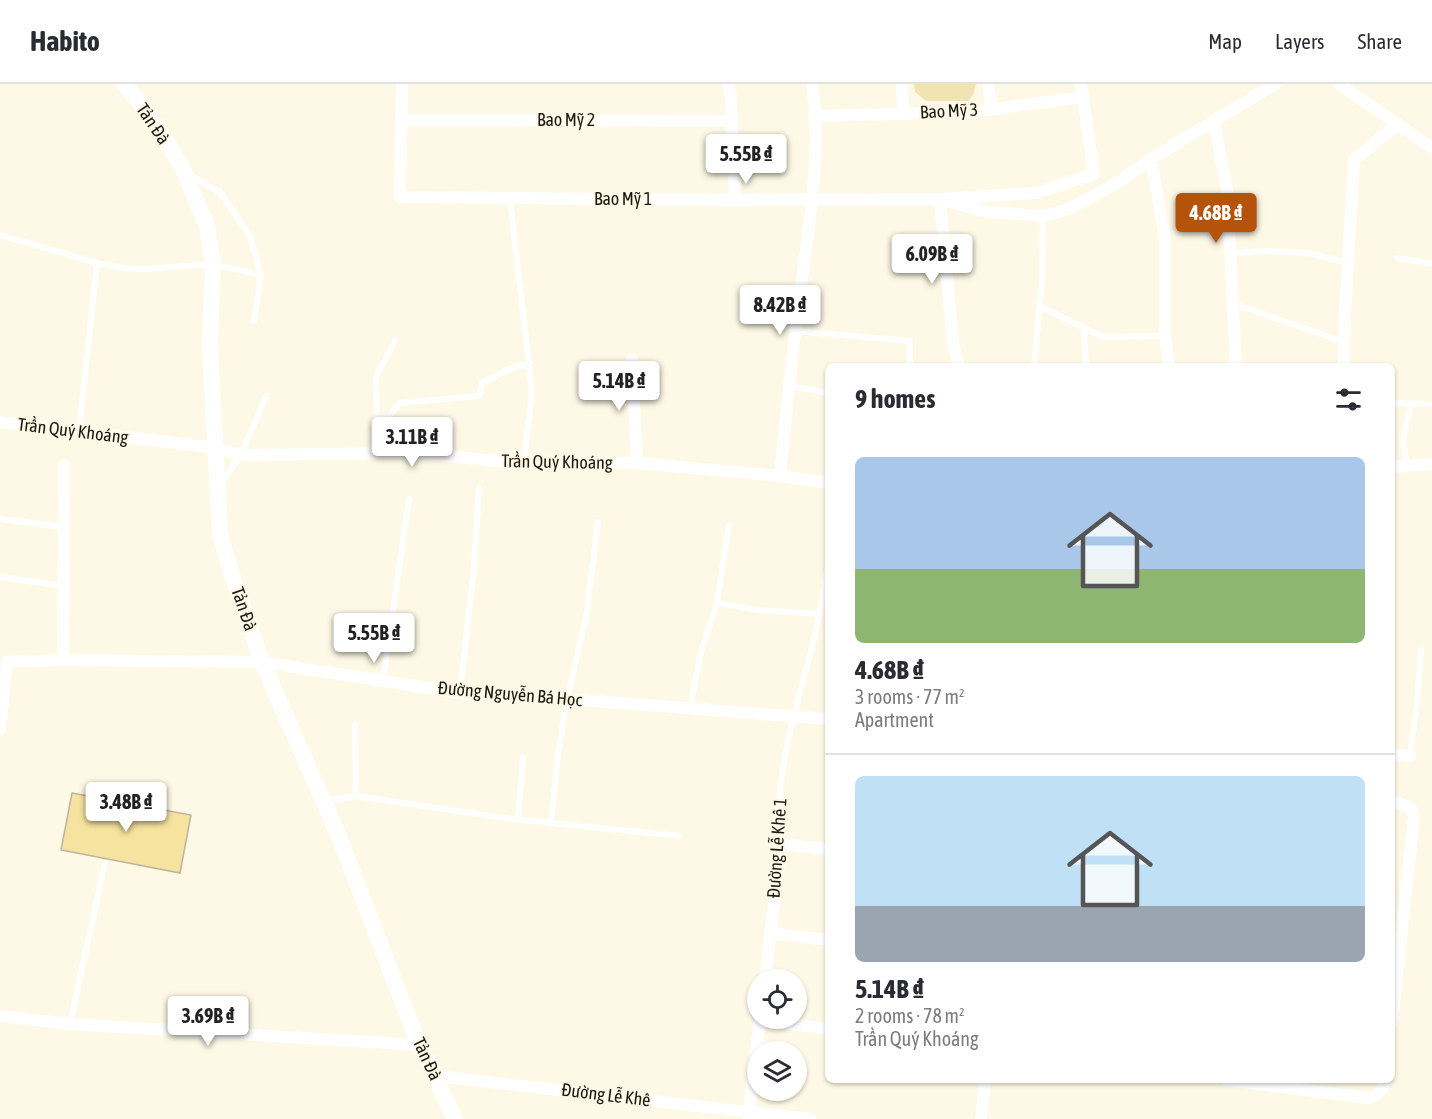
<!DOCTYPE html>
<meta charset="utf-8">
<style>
body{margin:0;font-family:"Asap Condensed",sans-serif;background:#f2f2f3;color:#2b2b33;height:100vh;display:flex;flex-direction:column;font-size:22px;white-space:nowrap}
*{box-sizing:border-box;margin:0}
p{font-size:20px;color:#7c7c81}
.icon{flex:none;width:33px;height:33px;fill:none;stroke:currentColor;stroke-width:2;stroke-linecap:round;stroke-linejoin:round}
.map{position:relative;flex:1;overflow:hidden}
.drawer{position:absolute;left:825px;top:279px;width:570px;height:720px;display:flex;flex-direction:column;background:#fff;border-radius:9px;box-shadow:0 2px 4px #0004}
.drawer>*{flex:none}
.buttons{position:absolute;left:747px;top:885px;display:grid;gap:12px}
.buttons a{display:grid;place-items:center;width:60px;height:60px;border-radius:50%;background:#fff;box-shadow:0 2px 4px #0004;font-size:30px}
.price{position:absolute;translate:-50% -51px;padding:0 14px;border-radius:6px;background:#fff;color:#222;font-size:20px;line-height:39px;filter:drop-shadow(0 2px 3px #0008)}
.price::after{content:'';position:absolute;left:50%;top:36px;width:18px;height:14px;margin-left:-9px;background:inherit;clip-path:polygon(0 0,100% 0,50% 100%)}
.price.on{background:#b45309;color:#fff}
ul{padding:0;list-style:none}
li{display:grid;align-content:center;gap:12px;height:318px;padding:0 30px}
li+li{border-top:2px solid #e1e1e2}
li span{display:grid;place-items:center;height:186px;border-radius:9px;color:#555}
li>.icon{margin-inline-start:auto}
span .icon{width:108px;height:108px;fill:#fffc;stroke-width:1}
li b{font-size:26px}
h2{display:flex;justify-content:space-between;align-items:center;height:72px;padding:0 30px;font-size:26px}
header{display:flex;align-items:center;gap:36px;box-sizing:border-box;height:84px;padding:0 30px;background:#fff;border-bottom:2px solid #e1e1e2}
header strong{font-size:28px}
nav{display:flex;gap:33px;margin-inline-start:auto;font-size:21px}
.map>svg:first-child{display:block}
.green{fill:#f2e3b2}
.building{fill:#f6e39f;stroke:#bbb59e;stroke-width:1.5}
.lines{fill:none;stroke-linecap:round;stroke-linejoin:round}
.lane{stroke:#fff;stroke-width:6}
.street{stroke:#fff;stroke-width:12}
.secondary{stroke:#fff;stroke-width:16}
.labels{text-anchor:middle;stroke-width:4.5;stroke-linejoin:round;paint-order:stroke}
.street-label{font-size:18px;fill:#1b1810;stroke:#fef9e6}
</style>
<header>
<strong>Habito</strong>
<nav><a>Map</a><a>Layers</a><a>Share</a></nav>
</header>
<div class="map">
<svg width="1432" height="1035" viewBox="0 0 1432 1035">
<rect width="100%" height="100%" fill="#fef9e6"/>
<!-- green -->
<path class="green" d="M914,0H976L973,11L968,17H926L915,8Z"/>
<!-- building -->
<path class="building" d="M72,709L191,731L180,789L61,766Z"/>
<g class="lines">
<!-- lane -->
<path class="lane" d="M191,92L220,108L250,152L261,191L254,237
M510,115L532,307L524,377
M0,151L97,179L124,184L146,185L213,180L261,191
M1231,169L1270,167L1309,169L1347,179
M1397,174L1432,180
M1234,220L1344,258
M1040,222L1103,253L1165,252
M1084,243L1086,282
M795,247L910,257V282
M395,256L376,293L377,333L389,332L400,319L479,312L482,299L509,285L530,279
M1034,282L1042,198L1043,132
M789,302L828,309
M1392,319L1432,320
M79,347L97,179
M1407,382L1403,356L1411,320
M221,399L241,371L266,312
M0,435L64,443
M0,493L63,502
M717,519L757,526L820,530
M383,597L409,415
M460,609L474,483L479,404
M690,624L701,568L717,519L729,441
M355,641L356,712
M1410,672L1417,620L1421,565
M324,717L356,712L512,735L679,752
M518,735L523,673
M551,739L558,671L567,615L586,533L598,438
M781,760C773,695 794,633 810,571C818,541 823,511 828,481
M70,940L105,779"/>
<!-- street -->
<path class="street" d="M402,0L400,113L735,116L940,115L1036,109L1094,90L1081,0
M728,0L731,14L735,116
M902,0L903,29
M988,0L992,25
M1339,0L1432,64
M814,32L973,28L1083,13
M401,36L732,37
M1214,37L1227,106L1236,282
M1151,75L1165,154V252L1169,282
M632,275L637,379
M959,282L953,259L940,115L987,128L1043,132L1069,125L1117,99L1151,75L1275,0
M1344,282L1345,229L1354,76L1398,40
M0,338L217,364L241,371L419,369L496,377L637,379L780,392L828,399
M1392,383L1432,380
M780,392C786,331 792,270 800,210C809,141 822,69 812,0
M63,576L64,381
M0,645L7,578L63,576L262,578L460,609L567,615L828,635
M1392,670L1410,672
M1392,718L1399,719L1412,725L1414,733L1392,939
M770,849L828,856
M765,896L781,760L828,765
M0,932L70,940L419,961
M760,936L828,945
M437,992L810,1035
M1227,996L1367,1014C1378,1012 1383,1007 1385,996
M748,1035L760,934
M981,1035L985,996"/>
<!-- secondary -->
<path class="secondary" d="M124,0L152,34L182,83L207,142L213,180L210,263L220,450L229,482L262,578L340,755L419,961L437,992L439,1002L455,1035"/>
</g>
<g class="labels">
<!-- street labels -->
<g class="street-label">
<text transform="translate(949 27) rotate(-3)" y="6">Bao Mỹ 3</text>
<text x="566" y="42">Bao Mỹ 2</text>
<text transform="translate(153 40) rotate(56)" y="6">Tản Đà</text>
<text x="623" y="121">Bao Mỹ 1</text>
<text transform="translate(73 347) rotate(7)" y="6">Trần Quý Khoáng</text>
<text transform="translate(557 378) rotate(1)" y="6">Trần Quý Khoáng</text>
<text transform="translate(244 525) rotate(71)" y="6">Tản Đà</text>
<text transform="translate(510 610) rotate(5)" y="6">Đường Nguyễn Bá Học</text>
<text transform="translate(777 764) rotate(-86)" y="6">Đường Lễ Khê 1</text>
<text transform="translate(427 975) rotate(65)" y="6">Tản Đà</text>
<text transform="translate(606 1011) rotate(7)" y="6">Đường Lễ Khê</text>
</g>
</g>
</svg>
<div class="buttons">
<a><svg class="icon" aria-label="locate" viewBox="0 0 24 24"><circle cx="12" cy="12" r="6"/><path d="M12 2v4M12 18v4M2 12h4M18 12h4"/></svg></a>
<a><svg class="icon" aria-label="layers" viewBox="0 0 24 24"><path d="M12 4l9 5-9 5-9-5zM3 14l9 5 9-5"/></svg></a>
</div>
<b class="price" style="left:746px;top:101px">5.55B ₫</b>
<b class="price on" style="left:1216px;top:160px">4.68B ₫</b>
<b class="price" style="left:932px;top:201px">6.09B ₫</b>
<b class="price" style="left:780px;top:252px">8.42B ₫</b>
<b class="price" style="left:619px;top:328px">5.14B ₫</b>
<b class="price" style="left:412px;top:384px">3.11B ₫</b>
<b class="price" style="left:374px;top:580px">5.55B ₫</b>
<b class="price" style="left:126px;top:749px">3.48B ₫</b>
<b class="price" style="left:208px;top:963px">3.69B ₫</b>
<section class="drawer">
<h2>9 homes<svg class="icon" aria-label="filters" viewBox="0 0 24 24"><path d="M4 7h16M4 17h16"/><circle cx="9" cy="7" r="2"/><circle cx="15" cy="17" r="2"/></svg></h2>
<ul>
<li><span style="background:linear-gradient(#a9c7e8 60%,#8fb573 0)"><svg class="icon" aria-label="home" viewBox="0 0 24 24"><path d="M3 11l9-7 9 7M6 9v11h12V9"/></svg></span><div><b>4.68B ₫</b><p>3 rooms · 77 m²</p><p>Apartment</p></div></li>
<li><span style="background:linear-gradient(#bfe0f5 70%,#9aa5b1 0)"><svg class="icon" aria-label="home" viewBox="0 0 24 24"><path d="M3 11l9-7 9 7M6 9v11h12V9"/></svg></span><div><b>5.14B ₫</b><p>2 rooms · 78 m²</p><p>Trần Quý Khoáng</p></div></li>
</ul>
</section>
</div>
